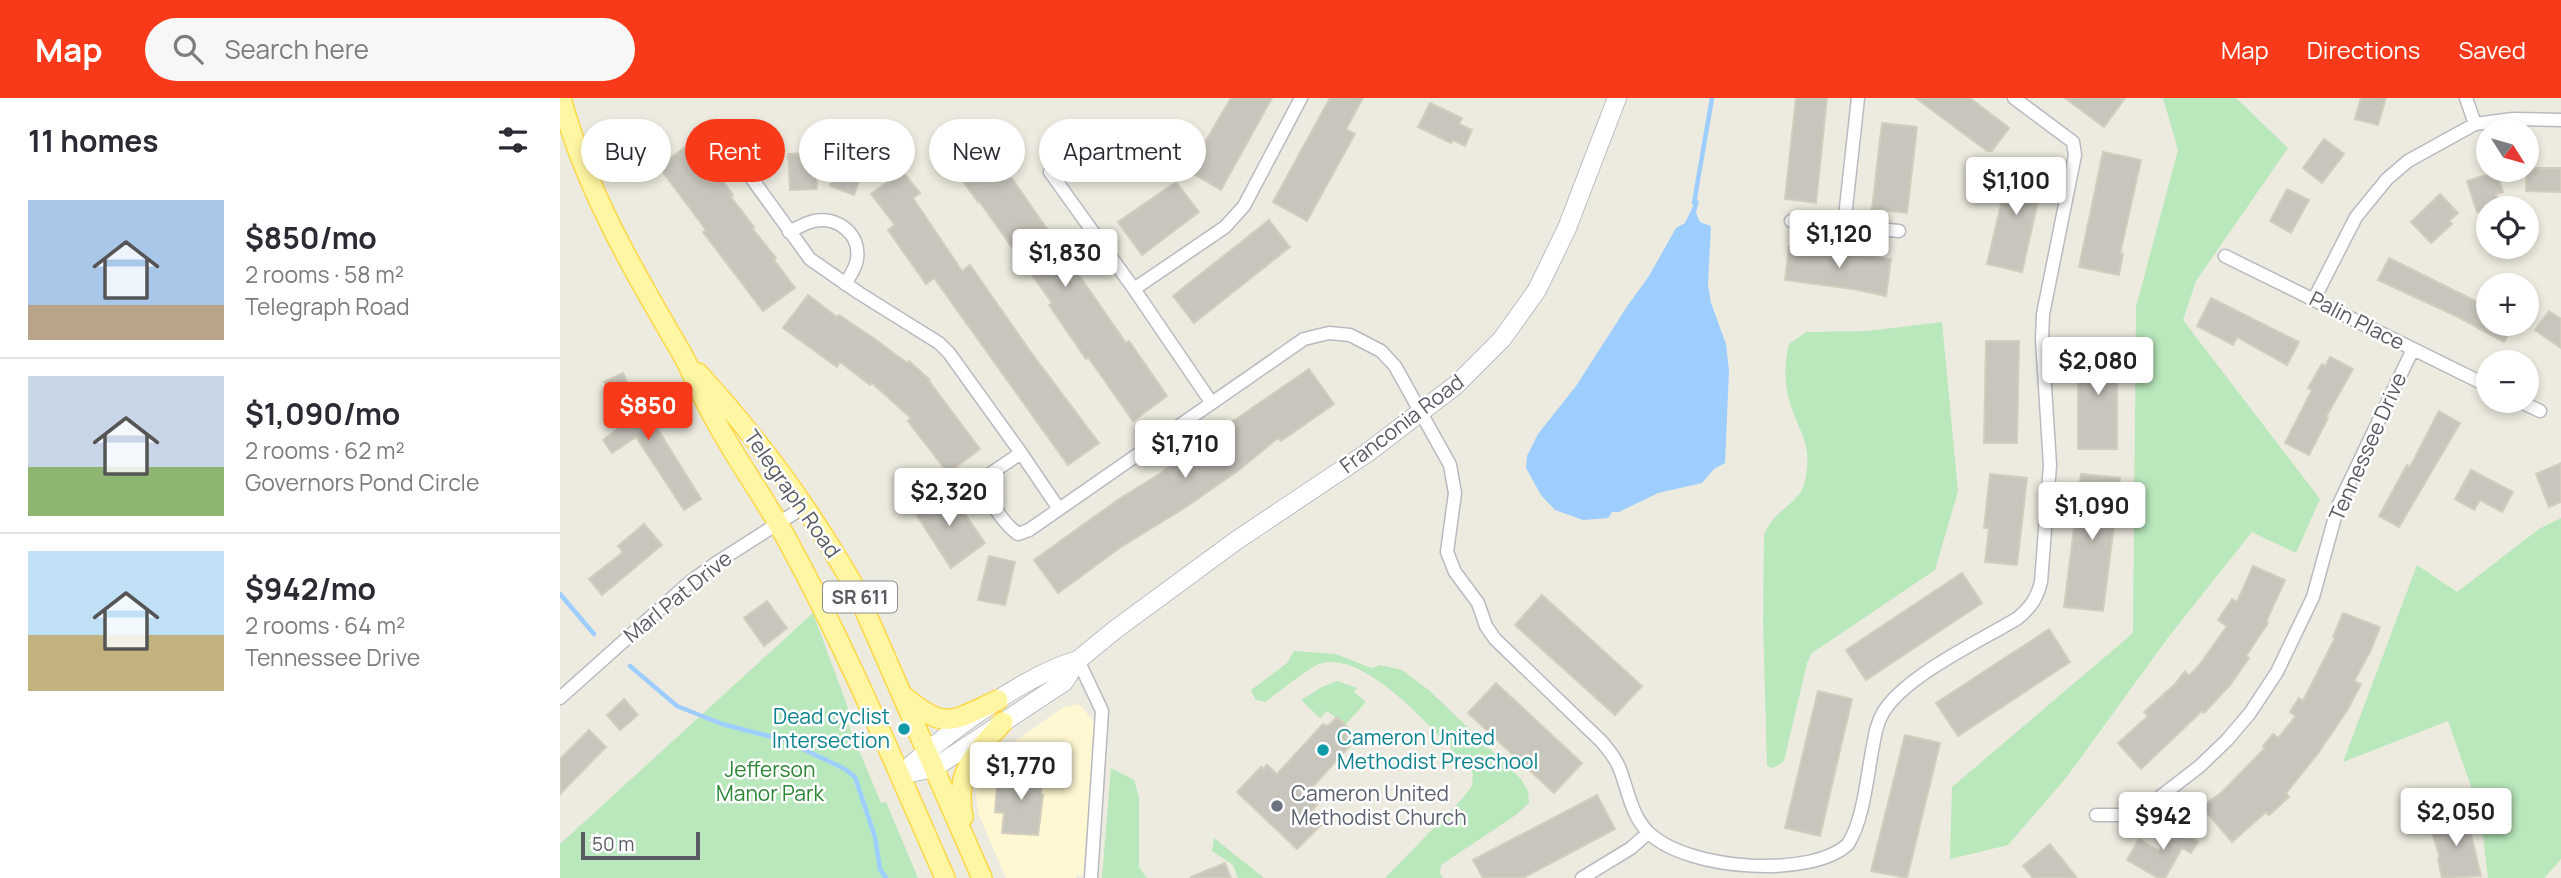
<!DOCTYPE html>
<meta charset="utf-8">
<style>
body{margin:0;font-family:Manrope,sans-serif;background:#f7f7f7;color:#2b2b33;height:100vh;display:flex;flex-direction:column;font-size:26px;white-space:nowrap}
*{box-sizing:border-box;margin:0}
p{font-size:23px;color:#7c7c81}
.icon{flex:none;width:38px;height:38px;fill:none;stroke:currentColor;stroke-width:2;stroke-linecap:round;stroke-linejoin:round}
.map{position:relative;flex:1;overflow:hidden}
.details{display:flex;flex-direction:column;background:#fff;width:560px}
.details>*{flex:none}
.banner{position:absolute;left:21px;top:21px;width:665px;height:63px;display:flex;gap:14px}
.needle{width:46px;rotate:127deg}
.controls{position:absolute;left:1916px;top:21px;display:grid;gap:14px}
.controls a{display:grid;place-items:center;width:63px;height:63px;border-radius:50%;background:#fff;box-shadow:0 4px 10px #0003;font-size:35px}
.scale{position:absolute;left:21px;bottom:18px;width:119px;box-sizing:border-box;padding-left:7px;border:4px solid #585c62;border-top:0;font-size:19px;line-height:24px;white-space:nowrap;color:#585c62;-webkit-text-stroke:5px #fff;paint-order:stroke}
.price{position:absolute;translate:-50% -60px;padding:0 16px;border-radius:7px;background:#fff;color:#222;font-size:23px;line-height:46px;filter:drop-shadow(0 2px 4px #0008)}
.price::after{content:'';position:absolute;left:50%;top:42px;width:21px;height:16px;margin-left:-10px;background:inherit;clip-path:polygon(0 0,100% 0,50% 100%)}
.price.on{background:#f93a1a;color:#fff}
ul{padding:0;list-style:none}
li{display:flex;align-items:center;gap:21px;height:175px;padding:0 28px}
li+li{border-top:2px solid #e1e1e2}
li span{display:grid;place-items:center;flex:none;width:196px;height:140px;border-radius:0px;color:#555}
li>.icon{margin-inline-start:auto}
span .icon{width:84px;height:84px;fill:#fffc;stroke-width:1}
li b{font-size:30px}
h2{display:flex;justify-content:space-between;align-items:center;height:84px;padding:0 28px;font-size:30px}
.pill{padding:0 24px;border-radius:32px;background:#fff;box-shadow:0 4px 10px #0003;font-size:24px;line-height:63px}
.pill.on{background:#f93a1a;color:#fff}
header{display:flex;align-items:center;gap:42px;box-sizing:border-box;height:98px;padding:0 35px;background:#f93a1a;color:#fff}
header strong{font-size:33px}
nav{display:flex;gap:38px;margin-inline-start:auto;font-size:24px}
.search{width:490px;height:63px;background:#f7f7f7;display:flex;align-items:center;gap:18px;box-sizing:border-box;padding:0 24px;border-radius:38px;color:#7c7c81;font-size:26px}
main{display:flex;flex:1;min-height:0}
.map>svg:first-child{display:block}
.commercial{fill:#fff8d3}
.green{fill:#b9e8bc}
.water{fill:#9eceff}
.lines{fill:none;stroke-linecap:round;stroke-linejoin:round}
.stream{stroke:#9eceff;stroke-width:4.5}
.building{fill:#c8c5bc;stroke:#d2cdbd;stroke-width:2}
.minor-casing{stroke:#b8bac0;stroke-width:15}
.secondary-casing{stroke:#b9bcc3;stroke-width:20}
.primary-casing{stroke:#fed747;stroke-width:22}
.minor{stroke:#fff;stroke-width:12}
.secondary{stroke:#fff;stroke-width:18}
.primary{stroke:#fff6a3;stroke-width:19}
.culture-dot{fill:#0f9aa8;stroke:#fff;stroke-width:2.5}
.worship-dot{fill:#6b7280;stroke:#fff;stroke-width:2.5}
.labels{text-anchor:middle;stroke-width:5;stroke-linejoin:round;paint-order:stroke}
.shield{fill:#fff;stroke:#8a8d91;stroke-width:2}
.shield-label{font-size:19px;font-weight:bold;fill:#585c62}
.street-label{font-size:21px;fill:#585c62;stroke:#fff}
.culture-label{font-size:21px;fill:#0d838f;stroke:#fff;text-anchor:end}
.park-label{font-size:21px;fill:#2d8636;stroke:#fff}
.worship-label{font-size:21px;fill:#5b616d;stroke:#fff;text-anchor:start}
</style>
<header>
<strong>Map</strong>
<div class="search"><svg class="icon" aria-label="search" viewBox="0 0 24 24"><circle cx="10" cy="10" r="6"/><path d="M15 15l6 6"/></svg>Search here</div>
<nav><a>Map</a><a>Directions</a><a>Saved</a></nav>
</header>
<main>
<section class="details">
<h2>11 homes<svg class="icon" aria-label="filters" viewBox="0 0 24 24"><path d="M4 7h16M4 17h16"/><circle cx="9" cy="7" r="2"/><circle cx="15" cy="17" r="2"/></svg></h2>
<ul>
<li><span style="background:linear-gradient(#a9c7e8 75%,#b9a48a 0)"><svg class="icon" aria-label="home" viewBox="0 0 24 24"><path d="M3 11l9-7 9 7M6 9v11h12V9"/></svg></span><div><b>$850/mo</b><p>2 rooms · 58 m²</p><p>Telegraph Road</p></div></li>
<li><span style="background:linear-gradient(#c9d6e8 65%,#8fb573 0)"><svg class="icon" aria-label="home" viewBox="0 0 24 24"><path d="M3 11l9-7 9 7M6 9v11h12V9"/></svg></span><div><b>$1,090/mo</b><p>2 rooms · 62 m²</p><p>Governors Pond Circle</p></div></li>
<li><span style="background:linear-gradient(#bfe0f5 60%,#c2b280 0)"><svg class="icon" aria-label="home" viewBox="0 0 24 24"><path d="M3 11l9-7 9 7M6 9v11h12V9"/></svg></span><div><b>$942/mo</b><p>2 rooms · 64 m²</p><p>Tennessee Drive</p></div></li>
</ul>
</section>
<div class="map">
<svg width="2001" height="780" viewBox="0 0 2001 780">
<rect width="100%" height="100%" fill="#edebdf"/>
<!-- commercial -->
<path class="commercial" d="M519,606L535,625L523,778L516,777V780H446L418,715L415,686L421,687L422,681L416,679L435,657L504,609Z"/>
<!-- green -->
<path class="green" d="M1603,0H1676L1728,50L1636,183L1623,222L1760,401L1736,455L1692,434L1610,537L1506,680L1448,747L1390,761L1392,689L1573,535L1576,209L1618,52Z
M1382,224L1398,393L1375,472L1252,555L1247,565L1224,663L1213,670L1207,668L1203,522L1204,437C1214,410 1240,407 1245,383C1253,346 1240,337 1230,305C1224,286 1224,265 1229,246L1246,234L1308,233Z
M2001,420V761L1984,780H1928L1920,714L1888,623L1783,664L1857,467L1897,494L1979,431Z
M253,515L291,618L286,621L321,705L326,704L358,780H0V746Z
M734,553L776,556L811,570L820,567L842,572L870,593L961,681L968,693L969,705L956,717L881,767L880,775L883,780H825L902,701L912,688L913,675C884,644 807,549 759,566C747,571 718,595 705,604L696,602L691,592L727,565Z
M777,583L797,590L794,594L806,604L785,627L767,613L760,620L741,602L762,589Z
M551,670L574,682L579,699V769L587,780H542Z
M654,740L704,780H678L673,767L652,753Z"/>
<!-- water -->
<path class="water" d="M1136,102L1139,103L1136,115L1140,124L1151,128L1148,186L1151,205L1166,246L1169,273L1165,365L1154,371L1142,385L1098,395L1059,414H1052L1048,420L1023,422L995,412L981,397L966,370L967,358L978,336L1016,288L1068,207L1089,178L1116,130L1125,125Z"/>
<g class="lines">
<!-- stream -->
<path class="stream" d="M1134,105L1152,0
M0,496L34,536
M70,568L117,608L162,626L224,642L285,671L295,679L315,739L320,771L326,780"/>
</g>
<!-- building -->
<path class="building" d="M671,0H712L661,92L628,73Z
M770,0H803L786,31L795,36L747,123L713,104Z
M1236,0H1267L1256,105L1225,101Z
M1356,0H1410L1449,30L1432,53H1427Z
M1505,0H1565L1544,29Z
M1801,0H1826L1818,27L1795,21Z
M870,5L902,20L899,26L912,32L905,48L893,42L891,45L858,29Z
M1322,25L1357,29L1347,115L1312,111Z
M1764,41L1784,56L1762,85L1743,70Z
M133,43L173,97L171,99L194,129L192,130L216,160L214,162L235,190L203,213L143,134L146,132L99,69Z
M283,53L307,62L294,97L270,88Z
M1543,54L1581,62L1560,156H1563L1559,177L1519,169Z
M256,55L257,91L230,92L228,56Z
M435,56L566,245L569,243L607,298L573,323L528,259L526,261L489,207L492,205L419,103L418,104L401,81Z
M1451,64L1485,72L1462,174L1427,166Z
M1967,70H2001V94L1966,93Z
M342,73L360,95L353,100L402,173L410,167L470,253L539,345L508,367L374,180L366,186L328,132L335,127L311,96Z
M1936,74L1943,94L1936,96L1939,107L1917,114L1907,83Z
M616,84L639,114L582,157L558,124Z
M1727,91L1749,102L1731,135L1710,123Z
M1880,96L1898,115L1889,123L1892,126L1871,145L1851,124Z
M709,122L730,149L634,225L613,198Z
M1229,149L1331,161L1326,198L1293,191L1225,182Z
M1829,160L1928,209V226H1954L1944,244L1898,219L1818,182Z
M248,197L277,219L279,217L312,239L347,265L349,263L370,282L369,283L420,351L388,375L348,323L351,320L312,285L310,287L280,264L277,269L223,230Z
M1651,200L1739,244L1727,267L1677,239L1673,247L1637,228Z
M1989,213L2001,221V250L1975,232Z
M1426,243H1459L1457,345H1424Z
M1518,247H1557V351H1518Z
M1770,259L1793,271L1766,319L1768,320L1749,357L1725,345L1752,292L1748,290L1762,266L1765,268Z
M749,271L774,306L721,343L718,340L679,372L626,409L561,449L498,495L474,462L559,401L601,375L622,358Z
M63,275L86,326L92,322L141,401L124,412L76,339L52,355L43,342L64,326L44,284Z
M1879,313L1900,325L1839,429L1819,418L1847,367L1850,369Z
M2001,365V404L1989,409L1976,376Z
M1911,372L1953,394L1942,414L1920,402L1914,412L1895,401Z
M1430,376L1467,380L1457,467L1425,464L1429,430H1424Z
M1521,376L1560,380L1543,513L1504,509Z
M387,390L425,445L391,470L354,413Z
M84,426L102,447L42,497L29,481L63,454L58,448Z
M429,458L455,464L445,507L418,502Z
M1693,468L1725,482L1706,524L1708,525L1686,558L1689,560L1670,587L1644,615L1642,613L1581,671L1558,645L1588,618L1584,614L1614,587L1625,573L1629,578L1640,566L1667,528L1658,522L1672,501L1677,504Z
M1402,475L1422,505L1306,582L1286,552Z
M982,497L1082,588L1055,617L955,527Z
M207,503L227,530L204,548L184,520Z
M1783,515L1820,529L1810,554L1794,583L1801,586L1788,611L1759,654L1726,695L1729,699L1709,717L1706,714L1672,744L1642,709L1662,694L1705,650L1703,648L1713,636L1718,640L1736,618L1730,614L1739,600L1743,603L1775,540L1773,539Z
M1489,531L1510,564L1398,638L1376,605Z
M936,585L1022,665L994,695L908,615Z
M1258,593L1292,601L1260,738L1225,730Z
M64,601L78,617L60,632L47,617Z
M777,619L798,639L747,695L758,706L753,711L765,723L737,751L677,694L701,669L703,671L707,667L717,676L763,626L768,628Z
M29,632L46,649L0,696V661Z
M1345,637L1380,645L1347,780L1311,773Z
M447,670L483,673L481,696L483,697L478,737L442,735L444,715L435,714L437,689L445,690Z
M1037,697L1055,731L963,780H923L913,762Z
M1906,716L1921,778L1882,780L1878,760H1880L1870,728Z
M1617,723L1633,732L1629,739L1638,744L1631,755L1622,750L1605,780H1598L1567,762L1579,741L1599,753Z
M1490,746L1517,780H1473L1463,768Z
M665,765L671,780H631V779Z"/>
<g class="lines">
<!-- minor casing -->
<g class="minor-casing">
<path id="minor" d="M1906,0L1915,26
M177,60L250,161L299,195L379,245L389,255L461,355L430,376L423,386C428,402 444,426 458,436L469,432L744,241L769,235L790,237L821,253L835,268L890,367L895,395L887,454L895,474L918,505L926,528L935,541L1041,643C1048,651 1055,660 1059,669C1068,691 1071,719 1090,736C1131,773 1253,780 1288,746C1304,721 1307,677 1313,648C1315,636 1317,624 1324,613C1347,577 1420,543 1458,520C1471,509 1477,500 1481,484L1490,367L1482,241L1483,216L1515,57L1513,44L1454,0
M490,74L574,191L651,304
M1231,123L1339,133
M1284,128L1298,0
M229,134C237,130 245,125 254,123C277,118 301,136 297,161C296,170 290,178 285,186
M1665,158L1928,288
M574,191L665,129L684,108L741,0
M1754,201L1796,119L1827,81L1848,63L1915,26L1953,21L2001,22
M1959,303L1980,313
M461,355L499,411
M518,562L542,613L531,780
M0,600L131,483L156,465L244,409
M1536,717H1564L1587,709L1640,668L1667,642L1690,615L1717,574L1753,499L1778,408L1853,251
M1022,780L1071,750L1088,735"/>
</g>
<!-- secondary casing -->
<g class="secondary-casing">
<path id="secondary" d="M340,677L374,670L504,584L518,562L556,531L677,442L807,355L896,287L942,241L977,192L1007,130L1057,0
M340,677C384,637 462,578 518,562"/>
</g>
<!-- primary casing -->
<g class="primary-casing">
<path id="primary" d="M1,0C25,90 74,174 121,254C133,275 142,299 154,320C174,358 199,392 220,429C283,542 333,662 385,780
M138,275C199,341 252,414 296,492L422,780
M345,599C386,634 394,622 438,602
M403,719C394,673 415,656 443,624"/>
</g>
<!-- minor -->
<use href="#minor" class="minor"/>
<!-- secondary -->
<use href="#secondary" class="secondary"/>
<!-- primary -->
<use href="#primary" class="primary"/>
</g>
<!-- markers -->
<g class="culture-dot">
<circle cx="344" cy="631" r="7"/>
<circle cx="763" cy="652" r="7"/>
</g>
<circle class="worship-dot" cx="717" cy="708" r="7"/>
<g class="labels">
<!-- shield labels -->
<rect class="shield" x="263" y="483.5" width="74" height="31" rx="5"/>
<g class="shield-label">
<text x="300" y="506">SR 611</text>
</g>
<!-- street labels -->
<g class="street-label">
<text transform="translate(1797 223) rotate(27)" y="7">Palin Place</text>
<text transform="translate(842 326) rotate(-37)" y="7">Franconia Road</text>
<text transform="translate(1808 349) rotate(-66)" y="7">Tennessee Drive</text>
<text transform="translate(232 396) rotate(55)" y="7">Telegraph Road</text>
<text transform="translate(118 499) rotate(-39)" y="7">Marl Pat Drive</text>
</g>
<!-- culture labels -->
<g class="culture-label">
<text x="330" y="626">Dead cyclist<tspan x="330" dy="24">Intersection</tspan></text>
<text x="777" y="647" text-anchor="start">Cameron United<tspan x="777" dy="24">Methodist Preschool</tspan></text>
</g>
<!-- park labels -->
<g class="park-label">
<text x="210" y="679">Jefferson<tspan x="210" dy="24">Manor Park</tspan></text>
</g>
<!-- worship labels -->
<g class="worship-label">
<text x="731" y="703">Cameron United<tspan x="731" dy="24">Methodist Church</tspan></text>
</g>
</g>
</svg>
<div class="controls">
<a><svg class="needle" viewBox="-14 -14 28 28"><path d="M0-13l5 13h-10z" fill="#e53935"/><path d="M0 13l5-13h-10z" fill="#7c7c81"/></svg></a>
<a><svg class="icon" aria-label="locate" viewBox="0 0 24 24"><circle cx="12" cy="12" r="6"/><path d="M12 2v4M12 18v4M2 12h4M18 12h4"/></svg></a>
<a>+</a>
<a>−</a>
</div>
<div class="scale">50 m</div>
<b class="price" style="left:1456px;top:119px">$1,100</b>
<b class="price" style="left:1279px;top:172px">$1,120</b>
<b class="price" style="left:505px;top:191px">$1,830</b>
<b class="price" style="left:1538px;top:299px">$2,080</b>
<b class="price on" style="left:88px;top:344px">$850</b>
<b class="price" style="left:625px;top:382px">$1,710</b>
<b class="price" style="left:389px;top:430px">$2,320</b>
<b class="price" style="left:1532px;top:444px">$1,090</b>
<b class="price" style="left:461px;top:704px">$1,770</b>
<b class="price" style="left:1896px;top:750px">$2,050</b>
<b class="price" style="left:1603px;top:754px">$942</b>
<div class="banner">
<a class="pill">Buy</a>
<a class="pill on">Rent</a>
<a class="pill">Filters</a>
<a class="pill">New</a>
<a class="pill">Apartment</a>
</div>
</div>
</main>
